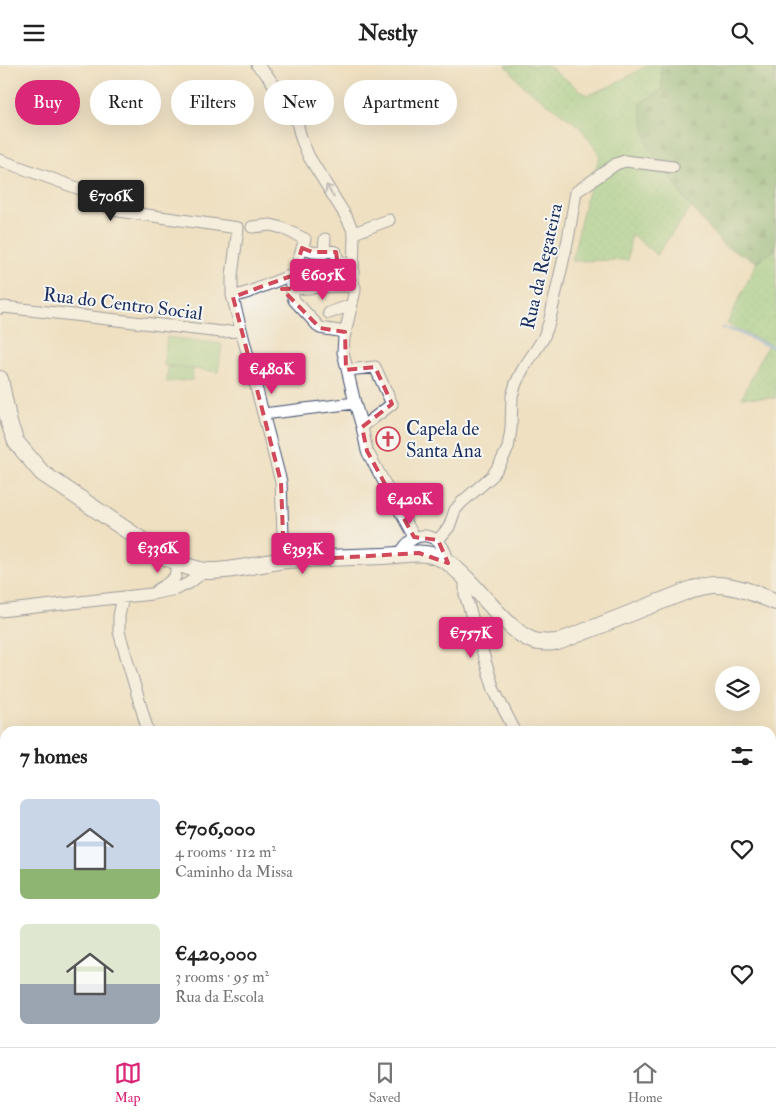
<!DOCTYPE html>
<meta charset="utf-8">
<style>
body{margin:0;font-family:"IM FELL Double Pica",serif;background:#f6f6f6;color:#222;height:100vh;display:flex;flex-direction:column;font-size:19px;white-space:nowrap}
*{box-sizing:border-box;margin:0}
p{font-size:16px;color:#767676}
.icon{flex:none;width:28px;height:28px;fill:none;stroke:currentColor;stroke-width:2;stroke-linecap:round;stroke-linejoin:round}
.map{position:relative;flex:1;overflow:hidden}
.sheet{position:absolute;left:0px;top:661px;width:776px;height:321px;display:flex;flex-direction:column;background:#fff;border-radius:15px 15px 0 0;box-shadow:0 5px 20px #0002}
.sheet>*{flex:none}
.top-card{position:absolute;left:15px;top:15px;width:500px;height:45px;display:flex;gap:10px}
.fabs{position:absolute;left:715px;top:601px;display:grid;gap:10px}
.fabs a{display:grid;place-items:center;width:45px;height:45px;border-radius:50%;background:#fff;box-shadow:0 5px 20px #0002;font-size:25px}
.price{position:absolute;translate:-50% -42px;padding:0 11px;border-radius:5px;background:#db2777;color:#fff;font-size:16px;line-height:32px;filter:drop-shadow(0 1px 2px #0008)}
.price::after{content:'';position:absolute;left:50%;top:30px;width:15px;height:11px;margin-left:-8px;background:inherit;clip-path:polygon(0 0,100% 0,50% 100%)}
.price.on{background:#222;color:#fff}
ul{padding:0;list-style:none}
li{display:flex;align-items:center;gap:15px;height:125px;padding:0 20px}
li span{display:grid;place-items:center;flex:none;width:140px;height:100px;border-radius:8px;color:#555}
li>.icon{margin-inline-start:auto}
span .icon{width:60px;height:60px;fill:#fffc;stroke-width:1}
li b{font-size:21px}
h2{display:flex;justify-content:space-between;align-items:center;height:60px;padding:0 20px;font-size:21px}
.tag{padding:0 18px;border-radius:22px;background:#fff;box-shadow:0 5px 20px #0002;font-size:18px;line-height:45px}
.tag.on{background:#db2777;color:#fff}
header{display:flex;justify-content:space-between;align-items:center;height:65px;padding:0 20px;background:#fff;font-size:22px;font-weight:700}
.menu{display:flex;justify-content:space-around;align-items:center;height:70px;border-top:1px solid #e0e0e0;background:#fff;font-size:14px;color:#767676}
.menu a{display:grid;justify-items:center;gap:2px}
.menu .on{color:#db2777}
.map>svg:first-child{display:block}
.grass{fill:url(#grass-dots);stroke:#547e72}
.forest{fill:url(#forest-firs);stroke:#467068}
.garden{fill:#8dce85;stroke:#547e72}
.lines{fill:none;stroke-linecap:round;stroke-linejoin:round}
.stream{stroke:#77abe4;stroke-width:3}
.street-casing{stroke:#3b4a6d;stroke-width:13}
.secondary-casing{stroke:#3b4a6d;stroke-width:18}
.street{stroke:#fff;stroke-width:11}
.secondary{stroke:#fff;stroke-width:16}
.oneway{stroke:#8d97ae}
.marked{fill:none;stroke:#d1495b;stroke-width:4;stroke-dasharray:10 6;stroke-linejoin:round}
.labels{text-anchor:middle;stroke-width:4;stroke-linejoin:round;paint-order:stroke}
.street-label{font-size:19px;fill:#1b2f5e;stroke:#f6f6f2}
.poi-label{font-size:19px;fill:#1b2f5e;stroke:#f6f6f2;text-anchor:start}
</style>
<header><svg class="icon" aria-label="menu" viewBox="0 0 24 24"><path d="M4 6h16M4 12h16M4 18h16"/></svg>Nestly<svg class="icon" aria-label="search" viewBox="0 0 24 24"><circle cx="10" cy="10" r="6"/><path d="M15 15l6 6"/></svg></header>
<div class="map">
<svg width="776" height="982" viewBox="0 0 776 982">
<defs>
<pattern id="grass-dots" width="8" height="8" patternUnits="userSpaceOnUse" patternTransform="scale(1.25)"><rect width="8" height="8" fill="#8dce85"/><path d="M2 2h.1M6 6h.1" fill="none" stroke="#79b175" stroke-width="1.8" stroke-linecap="round"/></pattern>
<pattern id="forest-firs" width="22" height="20" patternUnits="userSpaceOnUse" patternTransform="scale(1.25)"><rect width="22" height="20" fill="#72b172"/><path d="M5 1l3.5 6h-7zM16 11l3.5 6h-7z" fill="#5d9061"/></pattern>
</defs>
<rect width="100%" height="100%" fill="#f6f6f2"/>
<filter id="ink" filterUnits="userSpaceOnUse"><feTurbulence type="fractalNoise" baseFrequency=".02" numOctaves="2"/><feDisplacementMap in="SourceGraphic" scale="10" xChannelSelector="R" yChannelSelector="G"/><feConvolveMatrix kernelMatrix="1 2 1 2 8 2 1 2 1" color-interpolation-filters="sRGB"/></filter>
<filter id="wash" filterUnits="userSpaceOnUse"><feTurbulence type="fractalNoise" baseFrequency=".0096" numOctaves="4" result="noise"/><feDisplacementMap in="SourceGraphic" scale="20" xChannelSelector="R" yChannelSelector="G"/><feGaussianBlur stdDeviation="1.12" result="paint"/><feColorMatrix in="noise" values="0 0 0 0 0 0 0 0 0 0 0 0 0 0 0 0 0 1.4 0 .05"/><feComposite in="paint" operator="in"/></filter>
<g filter="url(#wash)">
<rect width="100%" height="100%" fill="#efe0c1"/>
<!-- grass -->
<path class="grass" d="M506,0H547L587,30L611,21L648,0H661L662,25L648,81L691,142L657,190L631,169L628,195L572,196L586,133L600,90L580,62L522,20Z
M776,184V333L742,332L768,279L727,259L757,197Z
M168,301L193,304L192,315L167,317Z
M771,745L776,749V982H657L658,978H771Z
M0,883L5,888V978H106L108,982H0Z"/>
<!-- forest -->
<path class="forest" d="M661,0H776V184L757,197L723,180L691,142L648,81L640,38L662,25Z
M106,978H262L263,982H108Z"/>
<!-- garden -->
<path class="garden" d="M167,272L222,279L218,307L164,300Z"/>
<g class="lines">
<!-- stream -->
<path class="stream" d="M723,263L738,267L761,278L776,282"/>
</g>
</g>
<g filter="url(#ink)">
<g class="lines">
<!-- street casing -->
<g class="street-casing">
<path id="street" d="M257,0L267,10L282,31L296,53L301,73L309,92L347,153L354,168L353,216L355,225L344,273L343,287L355,338L362,362L392,339L375,302L348,305
M0,95L80,124L95,132L106,141L118,146L238,163L232,211V230L281,417L284,496
M354,168L389,155
M325,174L324,185L336,187L337,194L353,202
M302,183L312,187L324,188V185
M289,212C291,219 292,229 294,235L320,263L345,267
M292,224L339,221L355,222
M233,232L249,227L294,209L305,174L282,163L271,160L252,162
M0,243L4,242L221,267L241,266
M329,248L351,240
M263,349L355,338
M362,362L367,386L414,472
M438,475L449,462L455,445L462,437L492,411L500,399L508,383L511,364L512,331L516,318L523,304L543,274L549,258L568,174L576,127L616,99L625,96L673,102
M399,490C412,461 444,466 448,498
M465,511V529L494,625L515,666
M157,525L167,519L175,512L177,498
M123,532L119,551V567L148,666
M0,546L151,529L176,524L189,518L205,506
M565,978V982"/>
</g>
<!-- secondary casing -->
<g class="secondary-casing">
<path id="secondary" d="M0,314L9,358L16,377L42,408L168,493C178,499 195,505 207,506C233,507 260,498 286,495C318,493 351,492 384,491C404,490 421,485 440,493C447,495 453,501 458,506C479,523 514,575 539,577C546,578 552,577 558,577L692,524C699,523 708,520 715,520C736,520 757,529 776,537"/>
</g>
<!-- street -->
<use href="#street" class="street"/>
<!-- secondary -->
<use href="#secondary" class="secondary"/>
</g>
<!-- one-way arrows -->
<defs><path id="oneway-shaft" d="M-6 0H5M1.5-3L5.5 0L1.5 3" fill="none" stroke-width="1.6" stroke-linecap="round" stroke-linejoin="round" transform="scale(1.25)"/></defs>
<use class="oneway" href="#oneway-shaft" transform="translate(330 126) rotate(-122)"/>
</g>
<!-- marked area -->
<path d="M0 0H776V982H0ZM302,183L312,187H336L337,194L353,202L355,222L282,224L320,263L345,267L346,305L375,302L392,339L362,362L367,386L414,472L438,475L448,498L419,488L284,496L281,417L233,232L294,210Z" fill="#efe0c1" fill-opacity=".55" fill-rule="evenodd"/>
<path class="marked" d="M302,183L312,187H336L337,194L353,202L355,222L282,224L320,263L345,267L346,305L375,302L392,339L362,362L367,386L414,472L438,475L448,498L419,488L284,496L281,417L233,232L294,210Z"/>
<!-- icons -->
<defs>
<g id="church-ring" transform="scale(1.25)"><circle r="9.5" fill="#f6f6f2" stroke="#d1495b" stroke-width="1.5"/><path d="M-1.2-6h2.4v3.5h3.3v2.4h-3.3V6h-2.4V-.1h-3.3v-2.4h3.3Z" fill="#d1495b"/></g>
</defs>
<g fill-rule="evenodd">
<use href="#church-ring" x="388" y="374"/>
</g>
<g class="labels">
<!-- street labels -->
<g class="street-label">
<text transform="translate(541 201) rotate(-77)" y="7">Rua da Regateira</text>
<text transform="translate(123 238) rotate(7)" y="7">Rua do Centro Social</text>
</g>
<!-- poi labels -->
<g class="poi-label">
<text x="406" y="370">Capela de<tspan x="406" dy="22">Santa Ana</tspan></text>
</g>
</g>
</svg>
<div class="fabs">
<a><svg class="icon" aria-label="layers" viewBox="0 0 24 24"><path d="M12 4l9 5-9 5-9-5zM3 14l9 5 9-5"/></svg></a>
</div>
<b class="price on" style="left:111px;top:157px">€706K</b>
<b class="price" style="left:323px;top:236px">€605K</b>
<b class="price" style="left:272px;top:330px">€480K</b>
<b class="price" style="left:410px;top:460px">€420K</b>
<b class="price" style="left:158px;top:509px">€336K</b>
<b class="price" style="left:303px;top:510px">€393K</b>
<b class="price" style="left:471px;top:594px">€757K</b>
<div class="top-card">
<a class="tag on">Buy</a>
<a class="tag">Rent</a>
<a class="tag">Filters</a>
<a class="tag">New</a>
<a class="tag">Apartment</a>
</div>
<section class="sheet">
<h2>7 homes<svg class="icon" aria-label="filters" viewBox="0 0 24 24"><path d="M4 7h16M4 17h16"/><circle cx="9" cy="7" r="2"/><circle cx="15" cy="17" r="2"/></svg></h2>
<ul>
<li><span style="background:linear-gradient(#c9d6e8 70%,#8fb573 0)"><svg class="icon" aria-label="home" viewBox="0 0 24 24"><path d="M3 11l9-7 9 7M6 9v11h12V9"/></svg></span><div><b>€706,000</b><p>4 rooms · 112 m²</p><p>Caminho da Missa</p></div><svg class="icon" aria-label="heart" viewBox="0 0 24 24"><path d="M12 20l-8-8c-3-5 5-10 8-4 3-6 11-1 8 4z"/></svg></li>
<li><span style="background:linear-gradient(#dfe7d0 60%,#9aa5b1 0)"><svg class="icon" aria-label="home" viewBox="0 0 24 24"><path d="M3 11l9-7 9 7M6 9v11h12V9"/></svg></span><div><b>€420,000</b><p>3 rooms · 95 m²</p><p>Rua da Escola</p></div><svg class="icon" aria-label="heart" viewBox="0 0 24 24"><path d="M12 20l-8-8c-3-5 5-10 8-4 3-6 11-1 8 4z"/></svg></li>
</ul>
</section>
</div>
<nav class="menu">
<a class="on"><svg class="icon" aria-label="map" viewBox="0 0 24 24"><path d="M3 6l6-2 6 2 6-2v14l-6 2-6-2-6 2zM9 4v14M15 6v14"/></svg>Map</a>
<a><svg class="icon" aria-label="saved" viewBox="0 0 24 24"><path d="M7 4h10v16l-5-4-5 4z"/></svg>Saved</a>
<a><svg class="icon" aria-label="home" viewBox="0 0 24 24"><path d="M3 11l9-7 9 7M6 9v11h12V9"/></svg>Home</a>
</nav>
